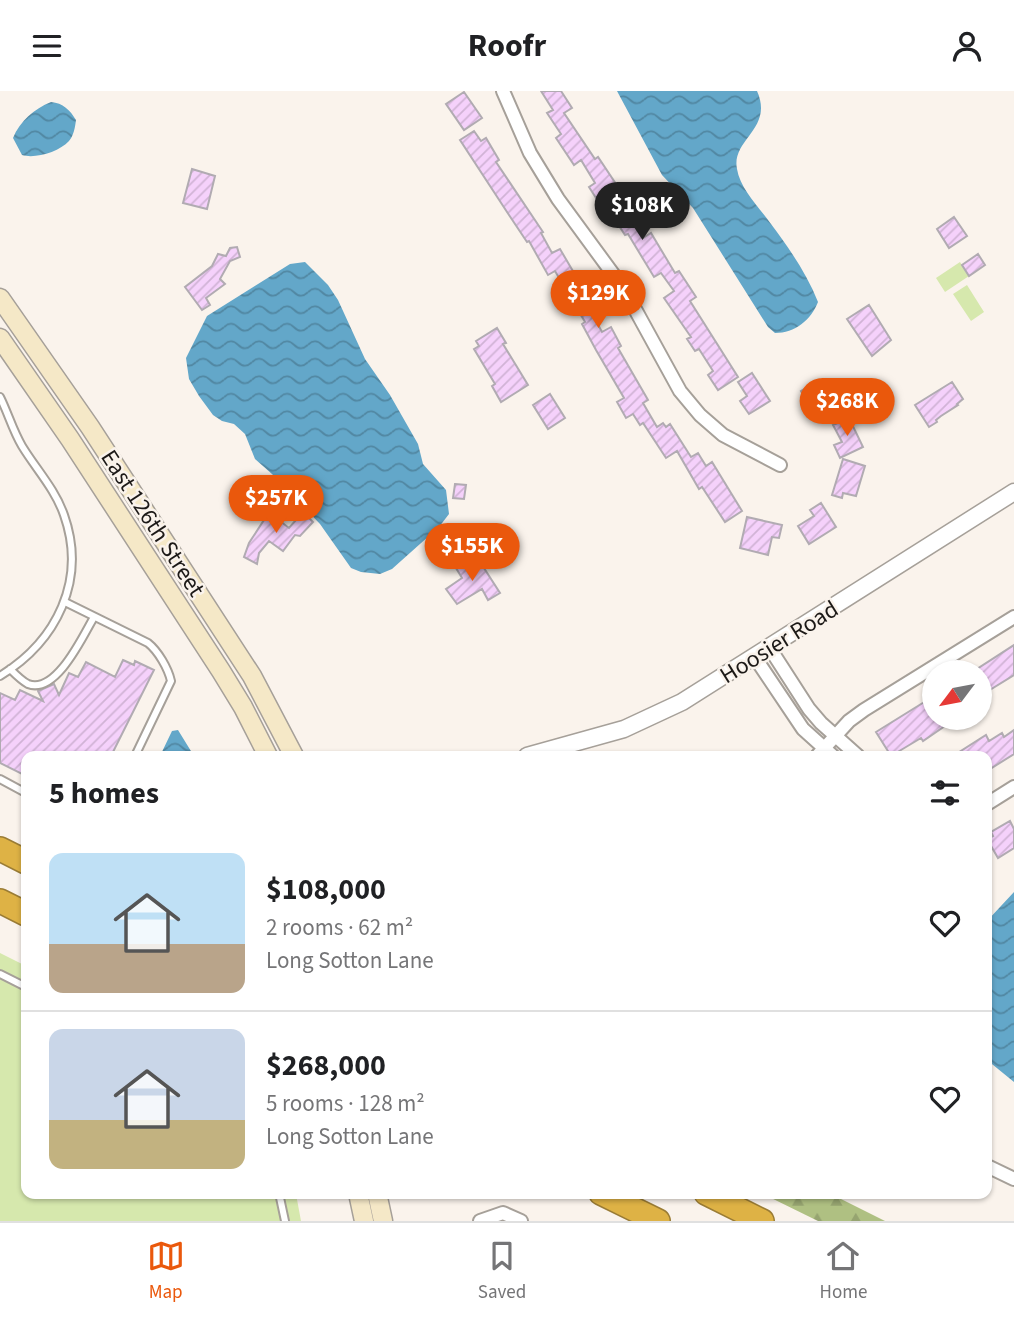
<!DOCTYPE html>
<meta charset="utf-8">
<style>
body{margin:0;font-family:"Source Sans 3",sans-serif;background:#f6f6f6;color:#202124;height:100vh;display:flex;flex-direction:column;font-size:26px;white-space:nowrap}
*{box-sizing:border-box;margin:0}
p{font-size:23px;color:#757577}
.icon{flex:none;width:38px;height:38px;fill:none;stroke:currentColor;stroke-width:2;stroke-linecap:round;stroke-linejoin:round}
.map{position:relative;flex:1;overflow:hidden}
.drawer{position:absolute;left:21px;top:660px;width:971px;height:448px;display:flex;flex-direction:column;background:#fff;border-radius:14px;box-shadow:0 2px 5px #0004}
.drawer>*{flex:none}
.needle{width:46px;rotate:238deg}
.buttons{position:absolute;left:922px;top:569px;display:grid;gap:14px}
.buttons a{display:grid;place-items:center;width:70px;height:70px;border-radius:50%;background:#fff;box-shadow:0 2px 5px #0004;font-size:35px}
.price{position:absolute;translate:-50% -60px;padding:0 16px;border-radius:24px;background:#ea580c;color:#fff;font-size:23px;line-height:46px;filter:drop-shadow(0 2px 4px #0008)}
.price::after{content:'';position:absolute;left:50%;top:42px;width:21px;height:16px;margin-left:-10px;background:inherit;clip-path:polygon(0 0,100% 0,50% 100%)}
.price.selected{background:#222;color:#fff}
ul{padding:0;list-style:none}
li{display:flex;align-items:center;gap:21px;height:175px;padding:0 28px}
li+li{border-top:2px solid #e0e0e0}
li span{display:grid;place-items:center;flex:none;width:196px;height:140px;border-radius:14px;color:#555}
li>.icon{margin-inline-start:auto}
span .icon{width:84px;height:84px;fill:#fffc;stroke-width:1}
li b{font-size:30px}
h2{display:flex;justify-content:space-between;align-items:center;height:84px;padding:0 28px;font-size:30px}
header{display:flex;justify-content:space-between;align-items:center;height:91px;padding:0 28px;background:#fff;font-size:32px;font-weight:700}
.tabs{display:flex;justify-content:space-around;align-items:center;height:98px;border-top:2px solid #e0e0e0;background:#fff;font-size:19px;color:#757577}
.tabs a{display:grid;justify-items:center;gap:4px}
.tabs .selected{color:#ea580c}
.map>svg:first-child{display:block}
.forest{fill:url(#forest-firs)}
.park{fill:#d6e8ad}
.water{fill:url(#water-waves)}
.building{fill:url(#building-hatch);stroke:#b1abb2;stroke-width:2}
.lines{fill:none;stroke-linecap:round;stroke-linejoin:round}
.service-casing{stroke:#a6a099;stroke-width:10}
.minor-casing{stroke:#a6a099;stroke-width:16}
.tertiary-casing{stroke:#a6a099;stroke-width:19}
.secondary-casing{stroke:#a6a099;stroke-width:21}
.motorway-casing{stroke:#9a7c35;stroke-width:26}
.service{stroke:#fff;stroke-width:6}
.minor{stroke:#fff;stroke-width:12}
.tertiary{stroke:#fff;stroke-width:16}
.secondary{stroke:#f5e8c7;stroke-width:18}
.motorway{stroke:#deb245;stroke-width:23}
.labels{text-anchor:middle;stroke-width:5;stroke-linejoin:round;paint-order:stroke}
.street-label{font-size:24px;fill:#1c1917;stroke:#faf3ec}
</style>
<header><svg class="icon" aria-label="menu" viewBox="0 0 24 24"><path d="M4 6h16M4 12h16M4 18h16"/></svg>Roofr<svg class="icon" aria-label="person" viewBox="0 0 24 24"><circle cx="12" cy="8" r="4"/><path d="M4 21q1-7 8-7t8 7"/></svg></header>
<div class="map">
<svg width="1014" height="1130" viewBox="0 0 1014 1130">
<defs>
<pattern id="forest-firs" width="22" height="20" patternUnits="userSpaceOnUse" patternTransform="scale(1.75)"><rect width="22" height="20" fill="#afc082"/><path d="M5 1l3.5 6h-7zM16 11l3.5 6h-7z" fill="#96a470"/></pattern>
<pattern id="water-waves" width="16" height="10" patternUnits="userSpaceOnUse" patternTransform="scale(1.75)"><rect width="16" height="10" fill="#63a7c9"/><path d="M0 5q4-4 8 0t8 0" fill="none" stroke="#5187a2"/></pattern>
<pattern id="building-hatch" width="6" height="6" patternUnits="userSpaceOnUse" patternTransform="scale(1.75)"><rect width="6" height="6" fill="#f5d1fb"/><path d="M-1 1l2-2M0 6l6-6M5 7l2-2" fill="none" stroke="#d1b3d6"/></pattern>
</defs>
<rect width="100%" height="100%" fill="#faf3ec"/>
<!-- forest -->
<path class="forest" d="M763,1103H831L885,1130H818Z"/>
<!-- park -->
<path class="park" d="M960,171L969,185L945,201L936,187Z
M967,194L984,221L971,230L953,203Z
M0,862L26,875V1102L296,1103L301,1130H0Z"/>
<!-- water -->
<path class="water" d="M617,0H757C774,38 731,48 737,78C740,98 760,117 771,133C789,157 807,183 818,211C811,229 795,242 775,242L768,236L693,117L662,84Z
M51,11C63,12 70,19 76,29C75,36 74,44 69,50C59,61 35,68 22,64L13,47C20,30 34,18 51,11Z
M305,171L328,194L338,209L365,268L390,304L418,353L423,373L446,399L449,423L439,436L392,478L380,483L361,481L351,477L320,433L272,383L255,368L245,343L234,333L222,330L213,324L199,305L189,288L186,267L207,225L290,173Z
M178,639L194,665H160L172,640Z
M1014,801V991L987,969V830Z"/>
<!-- building -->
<path class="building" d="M541,0H561L572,17L564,22L595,68L598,66L638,126L632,130L643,147L651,142L675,182L679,180L696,206L690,210L738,286L718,299L708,284L713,280L699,258L695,260L687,248L691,246L664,207L674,200L661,182L654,186L628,143L625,144L614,127L619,124L605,102L596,107L589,96L595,92L581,69L574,74L556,47L561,43L547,22L553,19Z
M464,1L482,27L464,39L446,13Z
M474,40L481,50L486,47L499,69L496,71L543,141L541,142L552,162L560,158L577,187L582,185L599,214L590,219L602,241L611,236L621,255L618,257L648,309L643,312L657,336L663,332L666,336L670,333L691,366L698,362L706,375L712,371L742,420L725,431L702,396L699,398L677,360L666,367L643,332L640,334L633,323L626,327L617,311L624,307L596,259L582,233L585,231L555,180L548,184L529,150L527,151L509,124L460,49Z
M192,78L215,85L207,118L183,112Z
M954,126L967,145L949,157L937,138Z
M237,156L240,166L230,170L220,188L225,193L206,207L210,214L202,219L185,196L212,175L218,163L226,165L230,157Z
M978,163L985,174L969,185L962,174Z
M869,214L891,249L872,265L847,228Z
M497,237L506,252L503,253L528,294L501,311L492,295L495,293L474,258L479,255L476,250Z
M752,282L770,310L749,323L740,310L747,305L738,291Z
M819,289L834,314L816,325L801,300Z
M952,291L963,308L957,313L958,314L941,325L936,329L937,331L929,336L915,314Z
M550,303L565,327L548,338L533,314Z
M849,327L863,356L840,367L834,354L842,351L833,334Z
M843,368L865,375L856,405L843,402L842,407L832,404Z
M455,393L466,394L464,408L453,407Z
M821,412L836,436L809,453L798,435L814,425L810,419Z
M303,421L313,431L300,445L295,444L283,460L269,450L259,462L257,473L244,466L249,452L264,429L271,423L289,437Z
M747,426L782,434L779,447L772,446L768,464L740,457Z
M471,468L477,478L482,474L500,502L488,509L482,498L457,513L446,498L462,487L456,477Z
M1014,554V584L980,605V581L977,578Z
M123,569L134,574L135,570L154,579L111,665H26V685L0,672V602L15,609L20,599L43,610L38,600L54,593L59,604L69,582L78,586L86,571L115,586Z
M934,605V626H958L923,650L921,647L891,665L876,641Z
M1014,639V663L987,680V665H953L986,644L989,650L1002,642L1004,646Z
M1010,730L1014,738V757L998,767L987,748L993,745L991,741Z"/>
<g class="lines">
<!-- service casing -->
<g class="service-casing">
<path id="service" d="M0,306C8,322 13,340 22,355C36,378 55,398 64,424C87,489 57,550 0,585
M65,511L148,552C158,560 168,577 171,590L135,665
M10,578C15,583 22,590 28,593C56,604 83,545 94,526
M0,688L26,702
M0,883L26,896
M279,1102L285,1130"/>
</g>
<!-- minor casing -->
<g class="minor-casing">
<path id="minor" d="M503,0L530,62L558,108L624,198L680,300L700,324L723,344L780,374
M769,556L809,618L821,632L858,665
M754,565L803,638L833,665
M817,665L849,630L864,619L1014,526
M987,713L1014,696
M987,1075L1014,1088
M480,1130L503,1122L521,1130"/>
</g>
<!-- tertiary casing -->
<g class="tertiary-casing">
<path id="tertiary" d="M527,665L624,638L682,611L1014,401"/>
</g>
<!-- secondary casing -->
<g class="secondary-casing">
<path id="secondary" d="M0,207L90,336L252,585L294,665
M0,247L70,348L221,580L243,616L268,665
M358,1102L364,1130
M377,1102L383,1130"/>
</g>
<!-- motorway casing -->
<g class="motorway-casing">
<path id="motorway" d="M0,758L26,771
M0,810L26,823
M601,1102L658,1130
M706,1102L762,1130"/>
</g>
<!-- service -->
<use href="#service" class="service"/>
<!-- minor -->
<use href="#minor" class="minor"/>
<!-- tertiary -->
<use href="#tertiary" class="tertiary"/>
<!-- secondary -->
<use href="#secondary" class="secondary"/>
<!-- motorway -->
<use href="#motorway" class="motorway"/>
</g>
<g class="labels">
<!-- street labels -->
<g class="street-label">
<text transform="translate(153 432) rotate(57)" y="8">East 126th Street</text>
<text transform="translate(779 551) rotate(-32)" y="8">Hoosier Road</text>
</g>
</g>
</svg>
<div class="buttons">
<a><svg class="needle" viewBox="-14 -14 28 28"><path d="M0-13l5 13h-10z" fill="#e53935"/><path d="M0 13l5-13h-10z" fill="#757577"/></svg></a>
</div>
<b class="price selected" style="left:642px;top:151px">$108K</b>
<b class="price" style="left:598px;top:239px">$129K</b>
<b class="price" style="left:847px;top:347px">$268K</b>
<b class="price" style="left:276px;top:444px">$257K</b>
<b class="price" style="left:472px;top:492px">$155K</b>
<section class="drawer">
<h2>5 homes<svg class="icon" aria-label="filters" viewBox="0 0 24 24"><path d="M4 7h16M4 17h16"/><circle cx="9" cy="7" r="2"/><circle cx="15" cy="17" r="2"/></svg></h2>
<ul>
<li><span style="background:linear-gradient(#bfe0f5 65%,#b9a48a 0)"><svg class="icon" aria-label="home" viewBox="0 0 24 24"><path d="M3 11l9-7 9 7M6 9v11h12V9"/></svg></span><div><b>$108,000</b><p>2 rooms · 62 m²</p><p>Long Sotton Lane</p></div><svg class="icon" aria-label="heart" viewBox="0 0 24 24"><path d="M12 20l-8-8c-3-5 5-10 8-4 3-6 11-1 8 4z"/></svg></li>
<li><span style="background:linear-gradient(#c9d6e8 65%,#c2b280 0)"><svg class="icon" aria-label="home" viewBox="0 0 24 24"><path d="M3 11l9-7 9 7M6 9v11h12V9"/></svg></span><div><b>$268,000</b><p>5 rooms · 128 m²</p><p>Long Sotton Lane</p></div><svg class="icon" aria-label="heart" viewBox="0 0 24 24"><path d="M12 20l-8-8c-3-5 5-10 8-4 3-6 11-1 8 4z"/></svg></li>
</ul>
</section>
</div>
<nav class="tabs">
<a class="selected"><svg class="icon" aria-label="map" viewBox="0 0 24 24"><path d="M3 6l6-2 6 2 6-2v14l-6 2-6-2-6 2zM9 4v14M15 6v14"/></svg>Map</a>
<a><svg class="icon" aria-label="saved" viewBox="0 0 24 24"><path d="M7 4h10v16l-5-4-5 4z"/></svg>Saved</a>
<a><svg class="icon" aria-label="home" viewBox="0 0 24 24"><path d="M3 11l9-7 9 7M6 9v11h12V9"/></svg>Home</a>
</nav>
